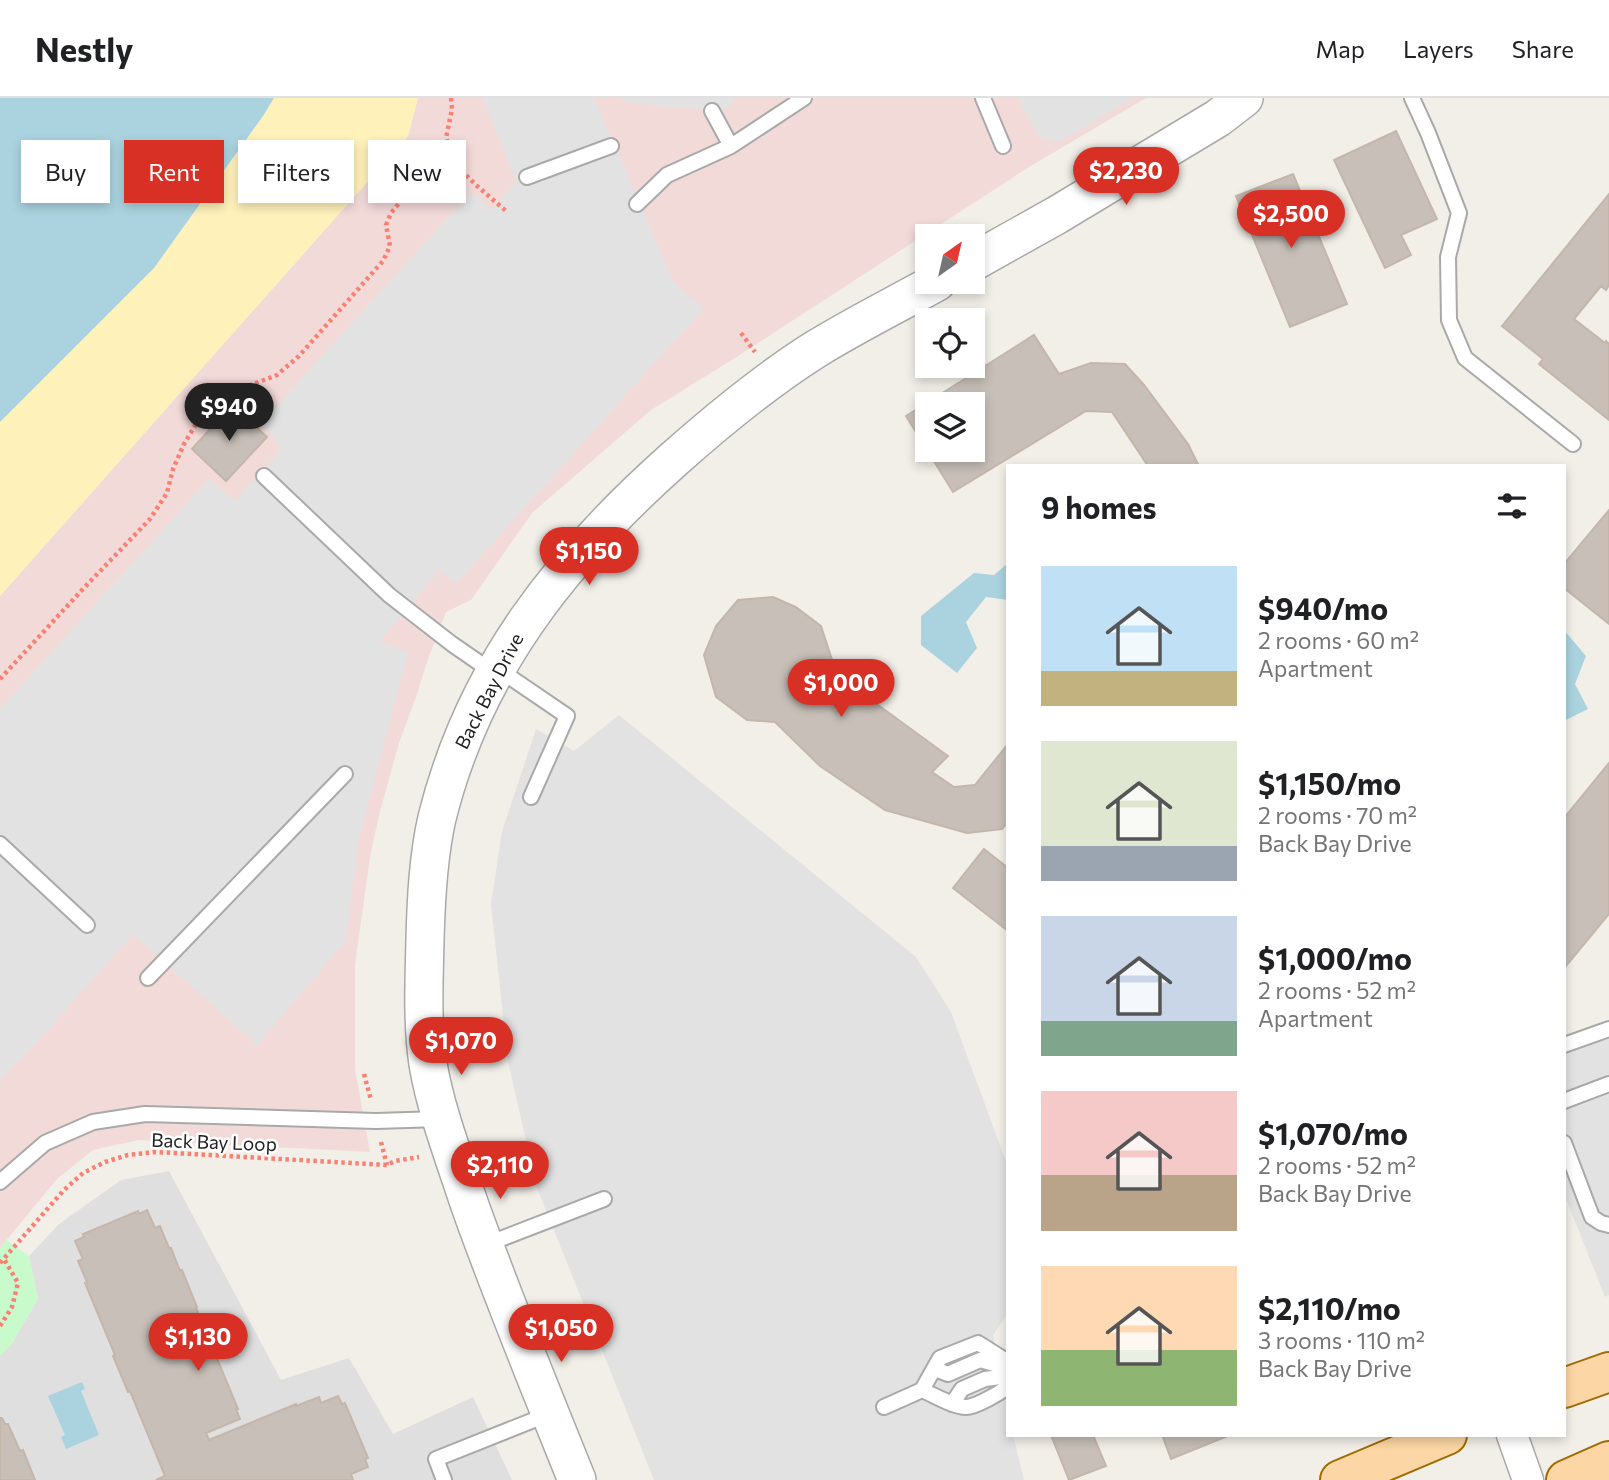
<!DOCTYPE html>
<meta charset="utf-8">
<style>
body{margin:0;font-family:Commissioner,sans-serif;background:#f2f2f2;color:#202124;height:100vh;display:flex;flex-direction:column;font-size:26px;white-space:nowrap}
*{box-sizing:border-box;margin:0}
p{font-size:23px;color:#757577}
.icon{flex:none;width:38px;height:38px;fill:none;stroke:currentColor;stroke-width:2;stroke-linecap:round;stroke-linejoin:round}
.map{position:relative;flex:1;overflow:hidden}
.drawer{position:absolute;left:1006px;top:366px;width:560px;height:973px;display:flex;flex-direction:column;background:#fff;border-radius:0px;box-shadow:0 4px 10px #0003}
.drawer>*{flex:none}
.hud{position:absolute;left:21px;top:42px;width:665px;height:63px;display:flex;gap:14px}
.needle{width:46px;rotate:34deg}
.buttons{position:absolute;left:915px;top:126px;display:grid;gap:14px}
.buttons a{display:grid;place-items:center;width:70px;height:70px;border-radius:0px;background:#fff;box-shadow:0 4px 10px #0003;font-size:35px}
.price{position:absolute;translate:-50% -60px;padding:0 16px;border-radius:24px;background:#d93025;color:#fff;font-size:23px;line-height:46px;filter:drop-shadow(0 2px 4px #0008)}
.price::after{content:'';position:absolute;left:50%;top:42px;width:21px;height:16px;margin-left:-10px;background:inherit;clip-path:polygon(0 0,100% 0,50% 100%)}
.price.selected{background:#222;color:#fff}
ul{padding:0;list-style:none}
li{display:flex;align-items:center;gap:21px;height:175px;padding:0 35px}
li span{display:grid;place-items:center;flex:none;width:196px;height:140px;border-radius:0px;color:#555}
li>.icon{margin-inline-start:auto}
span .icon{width:84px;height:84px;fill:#fffc;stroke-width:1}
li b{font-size:30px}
h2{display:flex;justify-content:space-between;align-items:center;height:84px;padding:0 35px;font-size:30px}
.tag{padding:0 24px;border-radius:0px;background:#fff;box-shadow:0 4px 10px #0003;font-size:24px;line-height:63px}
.tag.selected{background:#d93025;color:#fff}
header{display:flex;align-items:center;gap:42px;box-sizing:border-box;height:98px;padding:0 35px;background:#fff;border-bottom:2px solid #e0e0e0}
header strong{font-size:33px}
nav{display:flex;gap:38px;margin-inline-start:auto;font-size:24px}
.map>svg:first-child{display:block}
.residential{fill:#e0dfdf}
.commercial{fill:#f2dad9}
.sand{fill:#fff1ba}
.park{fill:#c8facc}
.parking{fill:#e2e2e2}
.water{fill:#aad3df}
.building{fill:#c7bfb8;stroke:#c4b6ab;stroke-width:2;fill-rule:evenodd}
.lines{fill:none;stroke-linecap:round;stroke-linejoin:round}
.service-casing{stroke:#a9a9a9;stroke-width:18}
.minor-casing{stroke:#a9a9a9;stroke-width:33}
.tertiary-casing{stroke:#a9a9a9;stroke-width:40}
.primary-casing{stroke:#a06b00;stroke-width:42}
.path{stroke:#fa8072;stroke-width:4.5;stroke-dasharray:3.5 3.5;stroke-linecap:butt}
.service{stroke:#fff;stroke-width:14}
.minor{stroke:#fff;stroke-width:30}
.tertiary{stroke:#fff;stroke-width:37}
.primary{stroke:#fcd6a4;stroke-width:38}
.labels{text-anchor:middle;stroke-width:5;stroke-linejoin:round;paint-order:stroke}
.street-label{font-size:19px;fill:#222;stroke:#fff}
</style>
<header>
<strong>Nestly</strong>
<nav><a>Map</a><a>Layers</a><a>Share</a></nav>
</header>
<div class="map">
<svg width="1609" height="1382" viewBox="0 0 1609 1382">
<rect width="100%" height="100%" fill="#f2efe9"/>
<!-- residential -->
<path class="residential" d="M169,1073L281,1282L349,1260L393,1336L473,1299L512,1382H0V1258L11,1247L38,1201L29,1158L59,1126L121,1082Z"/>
<!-- commercial -->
<path class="commercial" d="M418,0H1146L1029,69L735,260L651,312L532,415L471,502L446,514L428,561L416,599L399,645L379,717L370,759L355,867V971L370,1054L139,1042L93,1052L57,1081L0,1150V498L408,38Z"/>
<!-- sand -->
<path class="sand" d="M274,0H418L408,38L0,498V324L154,170L263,18Z"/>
<!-- park -->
<path class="park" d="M6,1142L29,1158L38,1201L11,1247L0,1258V1150Z"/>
<!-- parking -->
<path class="parking" d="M483,0H594L674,185L704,210L457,485L439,473L380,543L408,554L359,740L345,844L257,947L133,836L55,924L0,983V611L209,381L235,403L282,349L261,325L471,94L492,112L516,83Z
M621,0H735L727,11L676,10L622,3Z
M1017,0H1134L1058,44L1040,39Z
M619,617L916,859L951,914L1008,1069V1215L993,1237L1008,1315V1337H1013L1024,1382H654L537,1090L508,964L491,806L502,733L536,631L574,653Z
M1609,930V1197L1605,1199L1565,1098V948Z"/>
<!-- water -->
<path class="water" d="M0,0H274L263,18L154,170L0,324Z
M1008,465V502L986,499L966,524L977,550L957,575L921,547V518L974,475L994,477Z
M1564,532L1586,558L1575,586L1588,611L1566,622L1564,621Z
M82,1284L85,1291L81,1293L99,1337L66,1351L61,1339L65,1337L48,1298Z"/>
<!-- building -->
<path class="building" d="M1396,33L1437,121L1401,137L1411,157L1385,170L1334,62Z
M1293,76L1347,206L1290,229L1236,98Z
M1609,96V187L1606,192L1601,188L1574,221L1605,245L1606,243L1609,246V322L1539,266L1543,261L1502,228Z
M1034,237L1059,276L1091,265L1125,266L1144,287L1188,346L1199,368H1148L1112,314L1086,313L953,394L906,318ZM928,306H973V352H928Z
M232,307L267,339L226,383L192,351Z
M1609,412V526L1564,490V466Z
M773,499L796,509L821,528L837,577L948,658L932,674L954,689L975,687L1008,646V724L1002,731L967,735L885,712L820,668L775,624L747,622L716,599L704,557L716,528L738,502Z
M1609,665V816L1566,868L1564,867V720Z
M984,751L1008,770V833L953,790Z
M147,1112L155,1130L160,1128L169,1150H171L180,1173L182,1172L197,1209L196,1210L238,1311H236L240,1321L206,1335L209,1342L296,1306V1308L319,1299L321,1305L338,1298L342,1306L345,1305L368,1360L365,1361L368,1369L351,1376L353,1382H156L165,1378L130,1293L128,1294L113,1258L115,1257L85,1185L87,1184L78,1163L83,1161L75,1143L84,1139L83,1136L138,1113L139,1116Z
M0,1320H2L5,1326H8L20,1353L23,1352L35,1382H0Z
M1051,1337H1093L1106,1368L1069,1382Z
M1162,1337H1230L1171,1361Z"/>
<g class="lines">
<!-- service casing -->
<g class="service-casing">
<path id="service" d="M983,0L1003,48
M1412,0L1428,35L1459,115L1448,159L1449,222L1465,260L1573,346
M712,13L731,48
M527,79L611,48
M637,106L667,77L731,48L804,0
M264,378L389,497L452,546L494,575
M498,571L567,618L531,699
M0,746L87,827
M148,880L345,676
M1564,947L1609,931
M1564,1003L1609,986
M1564,1045L1592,1119L1601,1125L1609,1127
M0,1084L45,1045L93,1024L145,1016L376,1023L440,1021
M485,1147L604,1101
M935,1271L948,1276L980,1262L1008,1270
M922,1292C934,1297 954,1309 966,1309C976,1309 999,1295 1008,1289
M952,1306L962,1291L985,1281L1008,1278
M884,1309L922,1292L940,1260L978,1245L1008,1264
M444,1382L436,1361L549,1316"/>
</g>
<!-- minor casing -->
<g class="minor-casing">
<path id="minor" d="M1512,1337L1528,1382"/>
</g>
<!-- tertiary casing -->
<g class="tertiary-casing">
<path id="tertiary" d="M973,164L1057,117L1218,20L1244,0
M577,1382C540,1290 502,1198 469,1105C454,1059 436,1013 428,966C422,925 424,884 425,842C426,802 428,759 437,720C474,571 561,462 673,362C718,322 765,283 816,251C855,227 897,206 937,184"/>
</g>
<!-- primary casing -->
<g class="primary-casing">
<path id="primary" d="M1564,1290L1609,1274
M1340,1382L1447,1337
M1566,1382L1609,1363"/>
</g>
<!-- path -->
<path class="path" d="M451,0L452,11L446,40L456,67L476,87L506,113
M741,235L755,254
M0,581L82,492L150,421L167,395L173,371L184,346L199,321L219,303L240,291L277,277L299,258L383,163L390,148L386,127L391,115L427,71L450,50
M364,976L371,1002
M381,1044L387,1067
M0,1165L64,1092L83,1075L105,1064L128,1057L156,1054L387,1067L395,1063L419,1059
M0,1228L12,1209L18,1185L4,1161"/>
<!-- service -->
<use href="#service" class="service"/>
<!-- minor -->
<use href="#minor" class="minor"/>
<!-- tertiary -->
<use href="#tertiary" class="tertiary"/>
<!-- primary -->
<use href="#primary" class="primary"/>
</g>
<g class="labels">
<!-- street labels -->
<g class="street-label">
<text transform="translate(489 593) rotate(-63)" y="7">Back Bay Drive</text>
<text transform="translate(214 1044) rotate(2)" y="7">Back Bay Loop</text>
</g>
</g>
</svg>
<div class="buttons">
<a><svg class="needle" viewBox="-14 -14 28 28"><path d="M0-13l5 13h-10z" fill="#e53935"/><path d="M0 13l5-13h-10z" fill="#757577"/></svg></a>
<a><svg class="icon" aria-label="locate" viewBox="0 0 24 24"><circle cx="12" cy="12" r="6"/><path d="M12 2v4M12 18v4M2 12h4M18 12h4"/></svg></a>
<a><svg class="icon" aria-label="layers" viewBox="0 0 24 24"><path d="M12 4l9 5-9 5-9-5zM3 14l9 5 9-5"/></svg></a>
</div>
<b class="price" style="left:1126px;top:109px">$2,230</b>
<b class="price" style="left:1291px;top:152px">$2,500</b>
<b class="price selected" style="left:229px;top:345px">$940</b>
<b class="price" style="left:589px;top:489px">$1,150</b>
<b class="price" style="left:841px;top:621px">$1,000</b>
<b class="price" style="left:461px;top:979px">$1,070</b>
<b class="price" style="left:500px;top:1103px">$2,110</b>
<b class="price" style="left:561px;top:1266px">$1,050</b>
<b class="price" style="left:198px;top:1275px">$1,130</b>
<div class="hud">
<a class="tag">Buy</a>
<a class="tag selected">Rent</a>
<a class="tag">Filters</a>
<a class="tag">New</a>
</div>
<section class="drawer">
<h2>9 homes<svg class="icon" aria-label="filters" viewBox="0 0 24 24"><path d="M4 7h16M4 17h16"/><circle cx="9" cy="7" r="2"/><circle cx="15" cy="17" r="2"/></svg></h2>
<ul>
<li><span style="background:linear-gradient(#bfe0f5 75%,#c2b280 0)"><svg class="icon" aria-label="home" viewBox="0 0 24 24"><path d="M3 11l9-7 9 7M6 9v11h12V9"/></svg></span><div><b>$940/mo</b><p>2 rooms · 60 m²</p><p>Apartment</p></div></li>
<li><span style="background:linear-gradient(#dfe7d0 75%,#9aa5b1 0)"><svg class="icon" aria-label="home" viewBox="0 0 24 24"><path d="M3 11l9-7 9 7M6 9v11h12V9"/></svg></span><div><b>$1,150/mo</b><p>2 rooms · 70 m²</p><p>Back Bay Drive</p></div></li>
<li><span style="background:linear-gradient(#c9d6e8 75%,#7fa58c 0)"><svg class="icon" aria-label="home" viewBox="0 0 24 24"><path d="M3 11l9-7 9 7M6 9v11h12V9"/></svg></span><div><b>$1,000/mo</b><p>2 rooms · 52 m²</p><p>Apartment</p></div></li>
<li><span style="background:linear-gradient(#f6c9c9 60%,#b9a48a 0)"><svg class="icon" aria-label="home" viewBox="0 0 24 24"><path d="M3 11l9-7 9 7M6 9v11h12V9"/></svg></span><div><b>$1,070/mo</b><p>2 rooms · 52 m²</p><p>Back Bay Drive</p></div></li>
<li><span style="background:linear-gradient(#ffd9b3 60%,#8fb573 0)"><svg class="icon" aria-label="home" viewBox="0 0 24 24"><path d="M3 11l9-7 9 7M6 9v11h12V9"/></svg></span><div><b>$2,110/mo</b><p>3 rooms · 110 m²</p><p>Back Bay Drive</p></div></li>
</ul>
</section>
</div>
